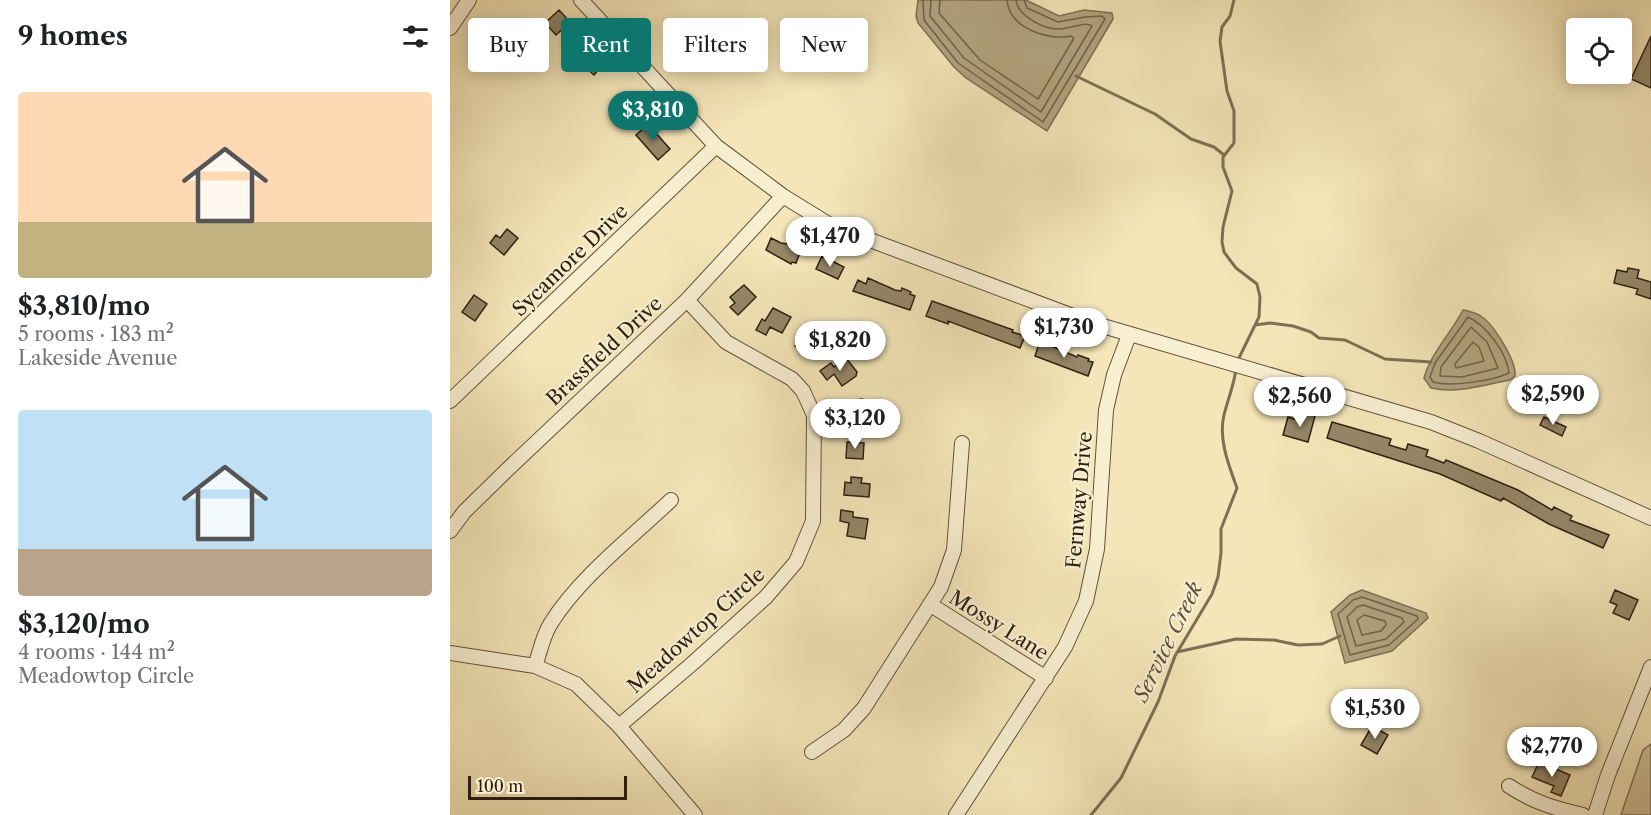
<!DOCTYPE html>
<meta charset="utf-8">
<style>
body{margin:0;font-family:"Libre Caslon Text",serif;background:#f2f2f2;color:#202124;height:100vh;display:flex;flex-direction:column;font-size:22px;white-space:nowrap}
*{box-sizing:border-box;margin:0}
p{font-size:20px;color:#757577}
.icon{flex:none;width:33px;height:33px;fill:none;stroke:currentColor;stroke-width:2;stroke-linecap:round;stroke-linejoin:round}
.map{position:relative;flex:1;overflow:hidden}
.sheet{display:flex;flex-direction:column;background:#fff;width:450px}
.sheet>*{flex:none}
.hud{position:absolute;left:18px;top:18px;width:570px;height:54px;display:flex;gap:12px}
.tools{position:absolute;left:1116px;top:18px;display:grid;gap:12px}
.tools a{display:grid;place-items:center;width:66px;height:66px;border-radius:6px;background:#fff;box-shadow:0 3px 15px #0003;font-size:30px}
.scale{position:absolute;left:18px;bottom:15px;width:159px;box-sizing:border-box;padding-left:6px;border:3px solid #2f2011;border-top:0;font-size:16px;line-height:21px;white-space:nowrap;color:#2f2011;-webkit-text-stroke:4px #f8efd1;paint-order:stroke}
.price{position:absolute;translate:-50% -51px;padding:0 14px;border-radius:21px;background:#fff;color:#222;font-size:20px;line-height:39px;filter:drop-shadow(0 2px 3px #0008)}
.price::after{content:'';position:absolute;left:50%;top:36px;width:18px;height:14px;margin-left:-9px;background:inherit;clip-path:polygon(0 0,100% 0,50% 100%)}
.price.active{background:#0f766e;color:#fff}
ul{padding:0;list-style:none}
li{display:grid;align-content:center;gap:12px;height:318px;padding:0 18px}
li span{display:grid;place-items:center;height:186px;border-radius:6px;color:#555}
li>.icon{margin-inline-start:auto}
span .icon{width:108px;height:108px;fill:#fffc;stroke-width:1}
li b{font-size:26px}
h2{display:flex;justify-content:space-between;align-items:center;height:72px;padding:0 18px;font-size:26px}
.tag{padding:0 21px;border-radius:6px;background:#fff;box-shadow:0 3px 15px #0003;font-size:21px;line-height:54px}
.tag.active{background:#0f766e;color:#fff}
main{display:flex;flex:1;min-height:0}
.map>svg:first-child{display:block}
.green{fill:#d3c49c;stroke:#817256;stroke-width:1.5}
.water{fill:#b1a37f;stroke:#7d6f53;stroke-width:1.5}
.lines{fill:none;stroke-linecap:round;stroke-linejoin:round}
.shore{stroke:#706248;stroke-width:1.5}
.stream{stroke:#7d6f53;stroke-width:3}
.building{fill:#958768;stroke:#2f2011;stroke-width:1.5}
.minor-casing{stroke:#60523b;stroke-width:16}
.minor{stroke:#f8efd1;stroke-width:14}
.labels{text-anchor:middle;stroke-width:4.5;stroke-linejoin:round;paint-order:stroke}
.street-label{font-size:20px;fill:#2f2011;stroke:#f8efd1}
.water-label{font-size:21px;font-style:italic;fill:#5c4e38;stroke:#f8efd1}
</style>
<main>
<section class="sheet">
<h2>9 homes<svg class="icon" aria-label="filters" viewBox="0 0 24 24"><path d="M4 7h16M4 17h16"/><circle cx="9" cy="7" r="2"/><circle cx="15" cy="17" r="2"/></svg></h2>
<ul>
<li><span style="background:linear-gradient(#ffd9b3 70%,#c2b280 0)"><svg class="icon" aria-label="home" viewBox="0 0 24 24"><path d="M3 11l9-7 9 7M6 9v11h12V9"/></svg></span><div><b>$3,810/mo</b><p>5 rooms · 183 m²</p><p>Lakeside Avenue</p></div></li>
<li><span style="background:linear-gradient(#bfe0f5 75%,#b9a48a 0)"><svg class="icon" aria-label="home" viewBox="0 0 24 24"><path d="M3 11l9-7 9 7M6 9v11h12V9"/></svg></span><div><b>$3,120/mo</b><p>4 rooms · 144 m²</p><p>Meadowtop Circle</p></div></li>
</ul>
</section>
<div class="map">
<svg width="1201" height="815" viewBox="0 0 1201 815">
<rect width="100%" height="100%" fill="#f4e6b8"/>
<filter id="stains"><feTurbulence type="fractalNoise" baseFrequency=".00333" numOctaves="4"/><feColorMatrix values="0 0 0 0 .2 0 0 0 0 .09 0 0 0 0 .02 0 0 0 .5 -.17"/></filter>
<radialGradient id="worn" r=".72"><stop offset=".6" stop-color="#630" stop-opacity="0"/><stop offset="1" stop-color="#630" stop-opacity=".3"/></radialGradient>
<!-- green -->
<path class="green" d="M1201,744V815H1171L1193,750Z"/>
<!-- water -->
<path class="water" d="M468,0H576L609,16L634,10L662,13L663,19L597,131L516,78L504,67L468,23L466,16Z
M1013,310C1019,311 1027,313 1032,317C1044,325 1067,362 1065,376L1060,380C1033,385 1009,394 981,388L974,378C981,353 1001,333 1013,310Z
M912,590L976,613L978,618L942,651L895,663L881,612L900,595Z"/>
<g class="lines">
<!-- shore -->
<path class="shore" d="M473,0L474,20L508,63L593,122L655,19L652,16L635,17L608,22L577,8L574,0
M481,0L480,16L514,58L591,112L642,26C634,21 621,29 610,29C595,30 567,16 566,0
M490,0L489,13L530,60L588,99L624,38L621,36C598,41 559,28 557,0
M1018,317C1036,325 1057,353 1059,373C1042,381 1001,387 983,382L980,377L985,363Z
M1021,327L1037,342L1048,368L1012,377L990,376L991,367Z
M1023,342L1029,347L1034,361L1006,368L1005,364Z
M912,597L967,616L968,619L939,645L900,655L888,614L903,600Z
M913,605L952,618L954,622L936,639L906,646L897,617L907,607Z
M914,615L935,621L936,625L931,631L912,635L907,620Z"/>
<!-- stream -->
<path class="stream" d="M784,0L780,16L772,27L770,41L777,91L784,111V143L773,157V167L782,191L773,227L772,242L774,252L786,268L807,284L810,297L809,317L788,360
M626,76L705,114L741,139L764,147L774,155
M805,325L820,323L843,326L861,332L869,338L895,340L935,359L981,362
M727,652L786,639L824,640L848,645L872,644L890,636
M641,815L671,778L708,702L725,656L762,594L768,577L771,553V529L787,488C779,466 768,439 774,415C778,399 784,385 786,369"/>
</g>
<!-- building -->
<path class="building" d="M109,10L120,22L106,35L95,23Z
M1201,36V88L1181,79Z
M143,53L154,63L144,75L133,65Z
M198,124L220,149L208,160L186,135Z
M57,229L68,238L54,255L40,243L46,235L50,238Z
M321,238L331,243L337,244L338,242L351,250L346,263L342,262L341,264L316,250Z
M372,256L394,267L388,279L366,269Z
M1178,268L1189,270L1187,278L1201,282V299L1186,294L1188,289L1164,283L1167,270L1177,272Z
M418,278L445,290L451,291L452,288L461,292L460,294L465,296L460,310L403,291L408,280L416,284Z
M294,285L306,297L288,315L280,307L285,303L280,297Z
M24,295L37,304L25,321L12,312Z
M482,301L563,330L562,332L575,336L570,348L498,321V324L476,316Z
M323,308L341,317L332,333L320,327L316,335L306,330L312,319L315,321Z
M357,336L369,344L359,358L345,346L351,339L354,341Z
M590,341L627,357L628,355L639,359L638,361L643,362L638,376L585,356Z
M396,358L407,372L406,376L392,386L384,374L377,380L370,371L381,363L384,367Z
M412,399L416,417L402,421L400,413L393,414L390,404Z
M853,413L865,416L858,442L833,435L838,417L851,421Z
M1094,417L1116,427L1112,436L1090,425Z
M882,422L941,439L939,445L956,450L958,444L978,450L976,456L994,463L996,460L1068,490L1102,510L1104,507L1122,516L1120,520L1159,535L1153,548L1099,524L1053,498L1051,501L990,474L877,438Z
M397,442L414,443L413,459L396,458Z
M401,477L412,478L411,483L420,484L419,497L394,495L395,482L401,483Z
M391,510L403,512V517L418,519L415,539L397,536L399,523L390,521Z
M1165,590L1188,600L1179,620L1163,613L1167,605L1160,602Z
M922,726L938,735L927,754L911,745Z
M1089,762L1120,775L1111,796L1101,792L1104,786L1082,777Z"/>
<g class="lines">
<!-- minor casing -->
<g class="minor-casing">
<path id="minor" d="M131,0L266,146L333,196L380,225L639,322L981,422L1029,441L1201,518
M0,28L19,0
M0,401L266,146
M0,531L14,512L58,469L237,300L333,196
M481,605L596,678
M0,653L85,666L126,684L169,726L245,815
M85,666C90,652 93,635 101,623C129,578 183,536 221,500
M169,726L243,663L316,597L346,562L363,521L364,415L353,391L342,379L276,342L237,300
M362,752L394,730L414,708L491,587L504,550L512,443
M1059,786C1085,803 1104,808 1133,815
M506,815L615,647L636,601L647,549L656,410L664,375L679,335
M1145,815L1158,775L1201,667"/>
</g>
<!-- minor -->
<use href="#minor" class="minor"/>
</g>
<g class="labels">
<!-- street labels -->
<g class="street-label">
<text transform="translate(120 260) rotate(-44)" y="7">Sycamore Drive</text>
<text transform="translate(154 351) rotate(-43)" y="7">Brassfield Drive</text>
<text transform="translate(629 500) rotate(-85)" y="7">Fernway Drive</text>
<text transform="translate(549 625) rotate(32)" y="7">Mossy Lane</text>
<text transform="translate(246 630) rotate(-42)" y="7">Meadowtop Circle</text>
</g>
<!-- water labels -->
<g class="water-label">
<text transform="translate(718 642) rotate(-64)" y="7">Service Creek</text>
</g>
</g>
<rect width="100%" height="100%" filter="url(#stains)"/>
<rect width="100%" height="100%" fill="url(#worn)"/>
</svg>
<div class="tools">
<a><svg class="icon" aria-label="locate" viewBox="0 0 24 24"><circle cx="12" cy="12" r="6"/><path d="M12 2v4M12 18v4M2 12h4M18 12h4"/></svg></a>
</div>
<div class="scale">100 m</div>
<b class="price active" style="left:203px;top:142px">$3,810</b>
<b class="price" style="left:380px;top:268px">$1,470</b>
<b class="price" style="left:614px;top:359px">$1,730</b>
<b class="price" style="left:390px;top:372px">$1,820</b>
<b class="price" style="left:1103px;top:426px">$2,590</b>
<b class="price" style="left:850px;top:428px">$2,560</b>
<b class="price" style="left:405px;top:450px">$3,120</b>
<b class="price" style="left:925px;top:740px">$1,530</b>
<b class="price" style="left:1102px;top:778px">$2,770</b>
<div class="hud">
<a class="tag">Buy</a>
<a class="tag active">Rent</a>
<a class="tag">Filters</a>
<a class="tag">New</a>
</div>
</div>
</main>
